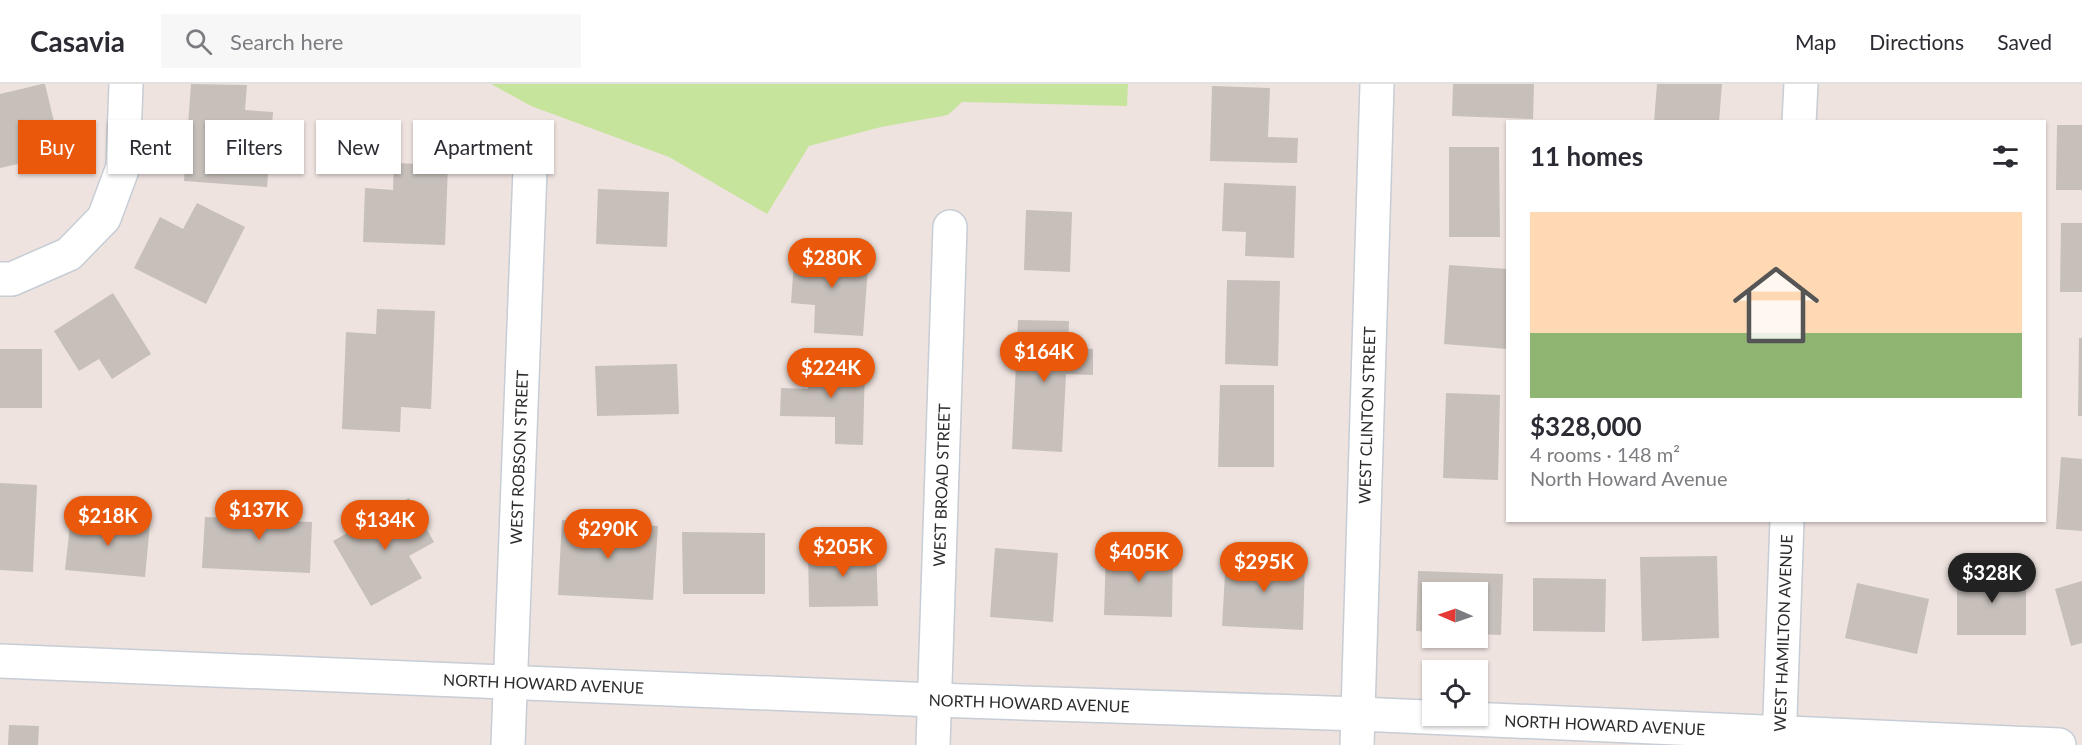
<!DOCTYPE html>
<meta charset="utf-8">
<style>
body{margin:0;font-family:Lato,sans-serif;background:#f7f7f7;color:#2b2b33;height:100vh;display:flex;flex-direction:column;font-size:22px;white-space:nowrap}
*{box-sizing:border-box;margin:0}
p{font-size:20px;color:#7c7c81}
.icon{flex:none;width:33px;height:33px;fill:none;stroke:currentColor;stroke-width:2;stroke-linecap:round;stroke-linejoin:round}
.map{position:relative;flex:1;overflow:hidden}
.side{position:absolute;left:1506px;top:36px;width:540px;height:402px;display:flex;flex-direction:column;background:#fff;border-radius:0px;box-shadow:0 2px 4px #0004}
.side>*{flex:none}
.top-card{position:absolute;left:18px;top:36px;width:570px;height:54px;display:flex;gap:12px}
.needle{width:39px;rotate:272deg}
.buttons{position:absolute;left:1422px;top:498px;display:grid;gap:12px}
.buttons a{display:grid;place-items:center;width:66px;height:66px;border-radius:0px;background:#fff;box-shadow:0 2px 4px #0004;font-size:30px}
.price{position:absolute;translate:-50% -51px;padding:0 14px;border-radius:21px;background:#ea580c;color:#fff;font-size:20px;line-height:39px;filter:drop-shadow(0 2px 3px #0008)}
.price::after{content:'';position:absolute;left:50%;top:36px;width:18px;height:14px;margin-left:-9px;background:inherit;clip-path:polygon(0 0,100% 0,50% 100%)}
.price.active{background:#222;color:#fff}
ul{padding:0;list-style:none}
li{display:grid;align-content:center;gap:12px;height:318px;padding:0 24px}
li+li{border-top:2px solid #e1e1e2}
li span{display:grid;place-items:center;height:186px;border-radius:0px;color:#555}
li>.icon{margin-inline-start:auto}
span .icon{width:108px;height:108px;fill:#fffc;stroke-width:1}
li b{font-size:26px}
h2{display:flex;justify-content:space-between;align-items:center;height:72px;padding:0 24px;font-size:26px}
.chip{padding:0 21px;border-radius:0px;background:#fff;box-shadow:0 2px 4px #0004;font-size:21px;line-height:54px}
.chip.active{background:#ea580c;color:#fff}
header{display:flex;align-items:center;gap:36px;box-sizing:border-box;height:84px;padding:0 30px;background:#fff;border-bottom:2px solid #e1e1e2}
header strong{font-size:28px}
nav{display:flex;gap:33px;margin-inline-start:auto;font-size:21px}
.search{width:420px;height:54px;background:#f7f7f7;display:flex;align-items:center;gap:15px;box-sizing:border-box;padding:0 21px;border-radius:0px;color:#7c7c81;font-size:22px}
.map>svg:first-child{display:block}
.green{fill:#c7e49c}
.building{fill:#c6bfba}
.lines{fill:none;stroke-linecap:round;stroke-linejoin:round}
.minor-casing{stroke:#c7cdd5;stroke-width:36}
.minor{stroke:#fff;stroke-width:33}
.labels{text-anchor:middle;stroke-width:6;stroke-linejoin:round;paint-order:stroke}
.street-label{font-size:16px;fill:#2c2c2c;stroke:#fff}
</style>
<header>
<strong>Casavia</strong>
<div class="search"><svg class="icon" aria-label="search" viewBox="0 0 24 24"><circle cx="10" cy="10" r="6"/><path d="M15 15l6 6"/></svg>Search here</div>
<nav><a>Map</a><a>Directions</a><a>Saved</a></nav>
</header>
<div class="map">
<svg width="2082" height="661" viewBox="0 0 2082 661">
<rect width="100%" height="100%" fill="#eee3df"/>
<!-- green -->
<path class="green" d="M491,0H1128L1127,22L962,18L948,31L881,43L809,62L767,130L669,73L531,22Z"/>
<!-- building -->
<path class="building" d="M42,0H45L56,46L31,52L36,76L0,84V10Z
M191,0L247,1L245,26L273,28L267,103L184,97Z
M1453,0H1534L1533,35L1452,32Z
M1657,0H1722L1719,38H1654Z
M1212,2L1270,4L1268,53L1298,54L1297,79L1210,77Z
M2057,41H2082V106H2056Z
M1449,63H1499L1500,153H1449Z
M394,79L448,81L445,161L363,158L365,104L393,106Z
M1224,99L1296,102L1294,174L1245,172L1246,148L1222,147Z
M598,105L669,108L667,163L596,160Z
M197,119L245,143L206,220L134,184L160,133L183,145Z
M1026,126L1072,128L1070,188L1024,186Z
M2061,139H2082V208H2060Z
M795,164L869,169L863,252L814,249L815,221L791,219Z
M1449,181L1508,185V265L1444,260Z
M1227,196L1280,197L1278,282L1225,280Z
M113,209L151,270L112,295L99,275L79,287L54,247Z
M377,225L435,227L431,325L401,323L400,348L342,345L346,248L376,250Z
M1018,236L1069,237L1068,264L1093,265V291L1066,290L1062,368L1012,365Z
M2079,254H2082V332H2078Z
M0,265H42V324H0Z
M809,278L865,279L863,361L835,360V333L780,332L781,304L808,305Z
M677,280L679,330L597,332L595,282Z
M1220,301H1274V383H1218Z
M1446,309L1500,311L1498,396L1443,394Z
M2061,373L2082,375V447L2056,445Z
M0,399L37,401L33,488L0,486Z
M260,410L287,411L285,437L312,438L310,489L202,484L205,433L258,435Z
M409,414L434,458L409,472L422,494L371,522L333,457Z
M71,432L150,440L145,493L65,486Z
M562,436L658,442L653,516L558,511Z
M682,448L765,449V510H683Z
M995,464L1058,469L1053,538L990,533Z
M876,465L878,522L809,523L808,466Z
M1106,465L1173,467L1172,533L1104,531Z
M1717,472L1719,554L1642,557L1640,473Z
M1226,473L1305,476L1303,546L1222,542Z
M1418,487L1503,490L1501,551L1478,550V508H1432V548L1416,547Z
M1957,489H2026V551H1957Z
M1533,494L1606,495L1605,548L1533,547Z
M2082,497V559L2071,562L2055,505Z
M1857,499L1929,515L1917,570L1845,554Z
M9,641L39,642L38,661H8Z"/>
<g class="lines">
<!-- minor casing -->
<g class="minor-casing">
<g id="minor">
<path d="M1799,38L1801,0"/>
<path d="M0,195H12L69,170L104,134L123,83L126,0"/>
<path id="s1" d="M0,577L934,616L1359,630L2059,661"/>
<path id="s2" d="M508,661L530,86"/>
<path id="s3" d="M933,661L950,143"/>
<path id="s4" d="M1357,661L1377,0"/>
<path id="s5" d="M1779,661L1787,436"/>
</g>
</g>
<!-- minor -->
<use href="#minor" class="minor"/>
</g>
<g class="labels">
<!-- street labels -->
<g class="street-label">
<text dy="6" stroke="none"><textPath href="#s4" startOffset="330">WEST CLINTON STREET</textPath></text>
<text dy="6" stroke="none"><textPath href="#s2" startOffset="288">WEST ROBSON STREET</textPath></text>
<text dy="6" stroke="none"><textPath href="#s3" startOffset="260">WEST BROAD STREET</textPath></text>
<text dy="6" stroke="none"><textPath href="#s5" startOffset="112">WEST HAMILTON AVENUE</textPath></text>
<text dy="6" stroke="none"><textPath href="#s1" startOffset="544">NORTH HOWARD AVENUE</textPath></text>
<text dy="6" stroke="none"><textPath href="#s1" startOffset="1030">NORTH HOWARD AVENUE</textPath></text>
<text dy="6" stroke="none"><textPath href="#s1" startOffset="1606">NORTH HOWARD AVENUE</textPath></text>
</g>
</g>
</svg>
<div class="buttons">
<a><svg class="needle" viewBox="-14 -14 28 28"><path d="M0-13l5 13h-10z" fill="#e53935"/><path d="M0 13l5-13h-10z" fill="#7c7c81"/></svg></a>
<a><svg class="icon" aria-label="locate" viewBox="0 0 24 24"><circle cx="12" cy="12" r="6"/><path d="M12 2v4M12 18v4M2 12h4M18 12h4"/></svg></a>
</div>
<b class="price" style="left:832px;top:205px">$280K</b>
<b class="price" style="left:1044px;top:299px">$164K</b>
<b class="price" style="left:831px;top:315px">$224K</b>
<b class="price" style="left:259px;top:457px">$137K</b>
<b class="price" style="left:108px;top:463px">$218K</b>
<b class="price" style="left:385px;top:467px">$134K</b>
<b class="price" style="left:608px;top:476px">$290K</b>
<b class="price" style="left:843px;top:494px">$205K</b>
<b class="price" style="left:1139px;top:499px">$405K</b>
<b class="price" style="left:1264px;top:509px">$295K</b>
<b class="price active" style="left:1992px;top:520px">$328K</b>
<div class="top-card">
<a class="chip active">Buy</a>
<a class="chip">Rent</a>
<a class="chip">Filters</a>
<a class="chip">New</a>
<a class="chip">Apartment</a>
</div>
<section class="side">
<h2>11 homes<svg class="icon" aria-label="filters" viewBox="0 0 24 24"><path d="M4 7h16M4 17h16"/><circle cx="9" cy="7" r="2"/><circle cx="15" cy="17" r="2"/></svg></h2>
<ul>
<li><span style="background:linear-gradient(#ffd9b3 65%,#8fb573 0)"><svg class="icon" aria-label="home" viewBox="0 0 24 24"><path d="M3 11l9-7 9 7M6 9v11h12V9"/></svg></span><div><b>$328,000</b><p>4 rooms · 148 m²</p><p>North Howard Avenue</p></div></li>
</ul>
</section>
</div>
